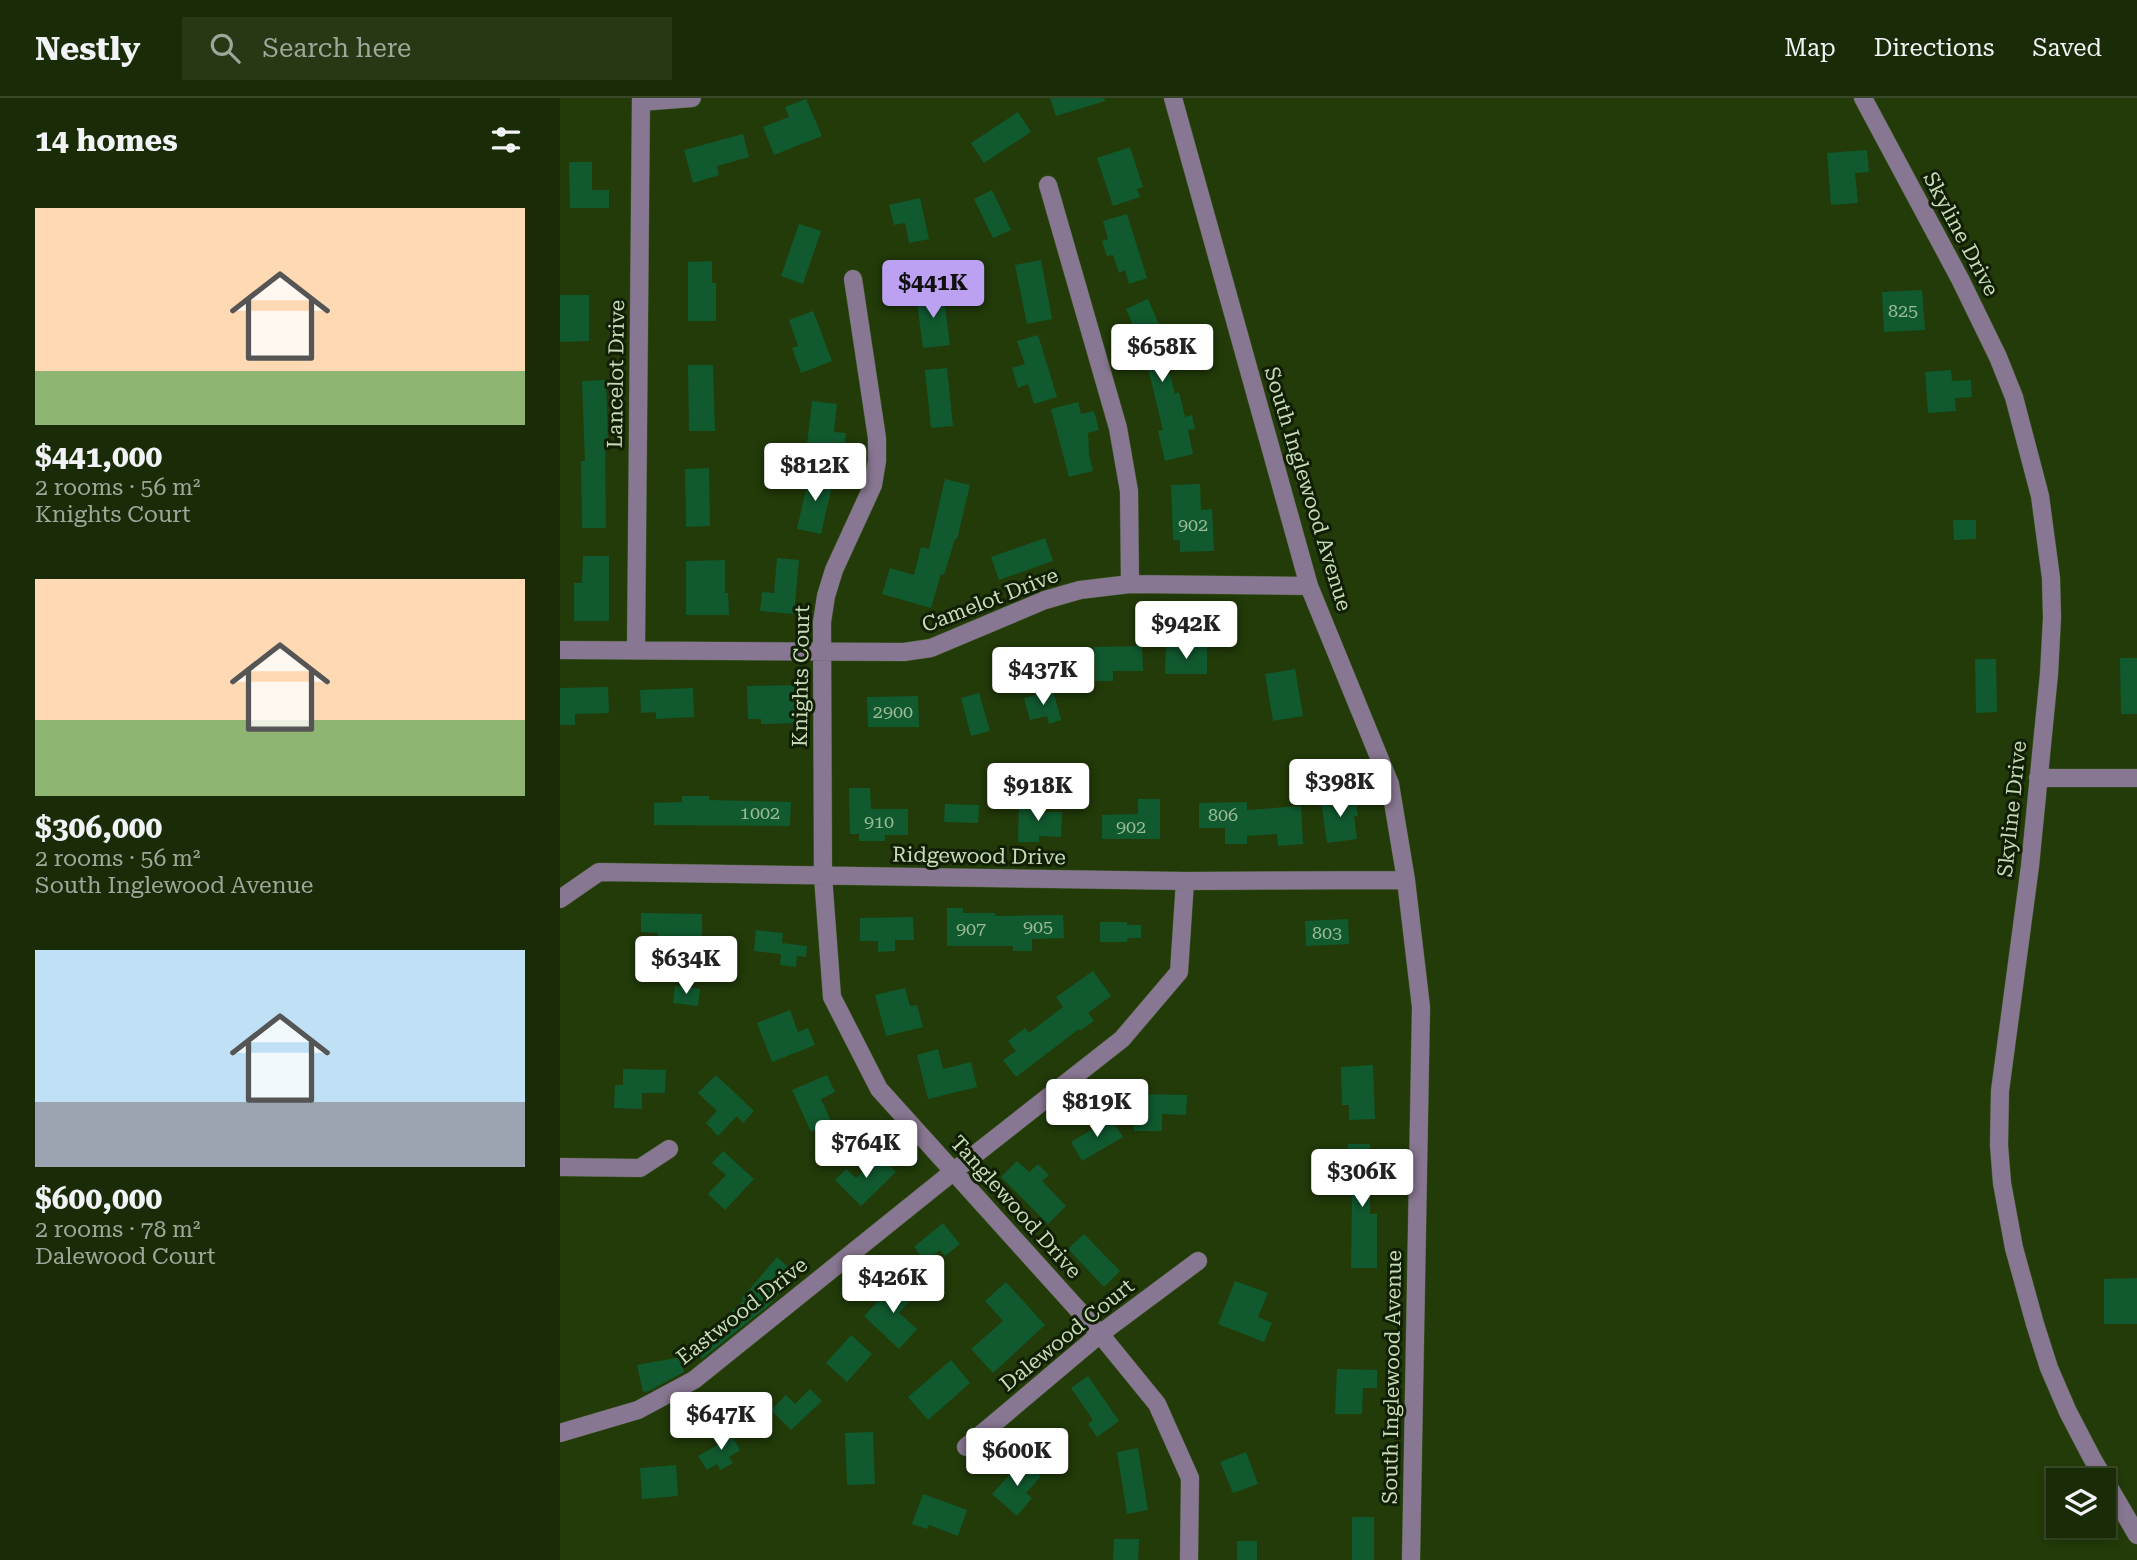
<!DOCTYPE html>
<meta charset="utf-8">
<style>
body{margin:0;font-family:"Roboto Serif",serif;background:#273815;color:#f1f3f6;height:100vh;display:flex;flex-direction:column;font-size:26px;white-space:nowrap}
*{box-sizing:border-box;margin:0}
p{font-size:23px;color:#9fa79b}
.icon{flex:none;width:38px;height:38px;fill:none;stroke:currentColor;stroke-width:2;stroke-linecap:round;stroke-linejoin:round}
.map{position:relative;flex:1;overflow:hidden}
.panel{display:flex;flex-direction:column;background:#1a2c07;width:560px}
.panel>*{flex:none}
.tools{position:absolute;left:1486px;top:1370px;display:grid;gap:14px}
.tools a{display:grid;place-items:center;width:70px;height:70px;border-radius:0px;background:#1a2c07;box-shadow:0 4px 10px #0003,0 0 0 2px #384828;font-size:35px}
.price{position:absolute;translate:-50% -60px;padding:0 16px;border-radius:7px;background:#fff;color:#222;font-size:23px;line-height:46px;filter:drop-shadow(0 2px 4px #0008)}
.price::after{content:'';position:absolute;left:50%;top:42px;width:21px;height:16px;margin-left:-10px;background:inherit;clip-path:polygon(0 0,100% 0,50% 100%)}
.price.current{background:#bca0f2;color:#111}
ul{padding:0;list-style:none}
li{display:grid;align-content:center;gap:14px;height:371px;padding:0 35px}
li span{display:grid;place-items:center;height:217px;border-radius:0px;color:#555}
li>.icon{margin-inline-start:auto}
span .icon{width:126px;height:126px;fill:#fffc;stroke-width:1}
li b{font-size:30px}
h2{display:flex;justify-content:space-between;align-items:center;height:84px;padding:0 35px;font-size:30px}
header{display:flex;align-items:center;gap:42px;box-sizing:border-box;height:98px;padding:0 35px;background:#1a2c07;border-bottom:2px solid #384828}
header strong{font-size:33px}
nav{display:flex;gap:38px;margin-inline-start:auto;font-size:24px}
.search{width:490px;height:63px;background:#273815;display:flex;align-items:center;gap:18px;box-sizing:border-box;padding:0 24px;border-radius:0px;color:#9fa79b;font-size:26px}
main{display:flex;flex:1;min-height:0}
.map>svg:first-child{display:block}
.building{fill:#115a2f}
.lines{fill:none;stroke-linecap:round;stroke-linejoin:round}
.minor-casing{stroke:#405829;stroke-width:19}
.minor{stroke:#887792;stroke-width:18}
.labels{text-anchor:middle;stroke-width:6;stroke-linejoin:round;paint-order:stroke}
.number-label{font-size:18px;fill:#9abb96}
.street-label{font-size:21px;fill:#c7dbb9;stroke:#111f05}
</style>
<header>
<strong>Nestly</strong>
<div class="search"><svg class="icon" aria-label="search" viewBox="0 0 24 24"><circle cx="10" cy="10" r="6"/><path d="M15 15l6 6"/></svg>Search here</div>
<nav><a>Map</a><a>Directions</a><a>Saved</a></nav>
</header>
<main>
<section class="panel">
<h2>14 homes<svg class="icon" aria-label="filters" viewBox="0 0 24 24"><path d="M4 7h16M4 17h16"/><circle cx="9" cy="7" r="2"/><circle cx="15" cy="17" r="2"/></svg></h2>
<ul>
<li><span style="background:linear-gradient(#ffd9b3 75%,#8fb573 0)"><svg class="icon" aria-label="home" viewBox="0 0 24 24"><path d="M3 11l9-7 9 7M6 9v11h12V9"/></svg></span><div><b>$441,000</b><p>2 rooms · 56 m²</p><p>Knights Court</p></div></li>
<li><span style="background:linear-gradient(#ffd9b3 65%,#8fb573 0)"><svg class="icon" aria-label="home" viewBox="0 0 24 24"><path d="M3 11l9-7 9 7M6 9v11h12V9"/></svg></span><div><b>$306,000</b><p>2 rooms · 56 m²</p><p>South Inglewood Avenue</p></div></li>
<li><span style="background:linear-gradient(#bfe0f5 70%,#9aa5b1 0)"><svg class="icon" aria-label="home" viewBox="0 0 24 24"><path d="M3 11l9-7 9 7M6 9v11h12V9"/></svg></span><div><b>$600,000</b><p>2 rooms · 78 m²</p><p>Dalewood Court</p></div></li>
</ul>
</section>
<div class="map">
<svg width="1577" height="1462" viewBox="0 0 1577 1462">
<rect width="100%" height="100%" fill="#223b09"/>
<!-- building -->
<path class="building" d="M490,0H544L545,3L496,18Z
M246,1L262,38L214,57L203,29L229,19L225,9Z
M458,14L471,34L424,65L411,45Z
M183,36L189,59L157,68L159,77L133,85L124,52Z
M570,49L583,89L577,91L580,99L553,108L537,60Z
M1307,52L1309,74L1295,75L1298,105L1271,107L1267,55Z
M9,64H32V92H49V110H10Z
M432,92L451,132L433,140L414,101Z
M360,100L369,141L349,145L345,125L334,127L329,107Z
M567,116L587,180L569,186L565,172L559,175L553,157L547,158L542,143L548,141L543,123Z
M239,126L261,133L243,186L221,178Z
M481,162L492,221L467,226L455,167Z
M152,163V185H156V223H128V164Z
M1362,192L1365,232L1324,234L1322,194Z
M383,193L390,247L363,250L356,196Z
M0,197H29V243L0,244Z
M588,201L604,238L600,239L605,278L610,276L615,296L619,294L625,319L632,317L635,331L628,332L633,356L605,363L598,333L603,332L587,266L583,267L579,241L566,211Z
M253,213L272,263L241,275L232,250L238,248L229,222Z
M478,237L497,299L474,306L468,286L458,290L452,270L465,266L457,243Z
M128,267H153L155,333H129Z
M387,270L393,328L371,330L365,272Z
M1391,272L1392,283L1411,282L1412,299L1395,300L1396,313L1368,315L1365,274Z
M46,282L48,342L45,343L46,430H22L21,363H25L22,283Z
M252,303L277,306L274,334L286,335L284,352L247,347Z
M518,304L521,316L534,313L539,332L528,335L529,356L533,373L509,379L491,311Z
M149,370L150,428L126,429L125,371Z
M250,373L274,379L261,436L237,431Z
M385,381L410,387L397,441H395L384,477L381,476L371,510L322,496L330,470L354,477L361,449L369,451Z
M640,386L641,412L652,411L654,453L620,454V442H613L611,387Z
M1393,422H1416V441L1394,442Z
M485,440L493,463L439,482L431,459Z
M23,458H49V523H14V485H22Z
M217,460L239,462L234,516L200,513L202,494L214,495Z
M165,462V495H168L169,517H126V463Z
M582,548L583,573H553V583H535L534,549Z
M606,549H647V576H605Z
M1560,560H1577V616H1561Z
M1415,561H1436L1437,614L1416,615Z
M735,571L743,618L713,623L705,576Z
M239,587L240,625L201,626V621H188L187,588Z
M48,589L49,615L15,616V627H0V590Z
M133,590L134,619L96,621V614L81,615L80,592Z
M493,592L501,622L489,626L487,618L470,622L464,600Z
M419,595L430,633L411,638L401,600Z
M358,598L359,629H308L307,599Z
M289,690H310L311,711H348V737H325V743H299V736H290Z
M122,698H149V702L231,704L230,728L94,727V705L122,704Z
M795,698L798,718H794L797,741L767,745L761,703Z
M578,701H600V741H542V717L578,716Z
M687,704V712L741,708L743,746L718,748L717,736L687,738V746H665V730H639V705Z
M459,705H479V714H502L501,739L479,738V744H458Z
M385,706L419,707L418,725L384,724Z
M387,810H403V815H435V818L503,817L504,840L472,841V853H453V848H387Z
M81,815L142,816V841L98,840V835L81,834Z
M353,819L354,842H335V853L318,854V843H300V820Z
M788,821L789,846L746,848L745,823Z
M540,824H567V827H581V840H568L567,844H540Z
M196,832L223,835L222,845L247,848L246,859L237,858L236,869L220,867L221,856L194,853Z
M533,873L551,898L528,915L534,923L520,933L519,931L456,979L443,962L456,953L448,943L465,930L469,935L503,909L496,899Z
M115,887L140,891L138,908L113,905Z
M345,890L350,908L357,907L363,929L326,938L315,897Z
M230,912L238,934L248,930L255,947L212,964L197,925Z
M378,951L383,971L411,964L417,989L368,1001L357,957Z
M813,967L815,1021L789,1022V1007H782L781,969Z
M63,971L106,972L105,995H82V1011L54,1010L55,987H63Z
M156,977L194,1013L183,1025L177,1018L158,1038L146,1025L157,1013L138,995Z
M267,977L275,994L261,1001L272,1025L251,1034L232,992Z
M575,996L627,997L626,1017L602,1016V1033H574Z
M551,1020L563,1039L522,1063L511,1044Z
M788,1046H810V1116H817V1170H791L792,1096H788Z
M163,1053L194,1081L165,1112L148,1096L166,1077L152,1065Z
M319,1057L336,1074L301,1108L275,1082L286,1071L296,1080Z
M457,1063L469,1074L478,1066L489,1077L482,1083L506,1108L488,1126L441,1079Z
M383,1125L400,1146L385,1158L380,1152L366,1164L354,1149Z
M524,1136L560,1173L544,1189L508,1151Z
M217,1159L236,1176L209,1207L142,1261L131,1251L184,1202L182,1200Z
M1577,1180V1226H1544V1181Z
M337,1182L354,1198L339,1215L357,1231L339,1251L304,1218Z
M675,1183L708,1195L698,1219L712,1225L704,1244L658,1226Z
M446,1184L485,1227L433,1275L411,1251L443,1223L425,1203Z
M291,1237L312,1256L287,1284L266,1265Z
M121,1259L124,1274L89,1293L83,1294L77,1267Z
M391,1262L410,1285L368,1322L348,1299Z
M777,1271L817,1272V1290H803L802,1316H775Z
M528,1278L559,1323L537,1339L528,1326L533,1322L511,1290Z
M250,1291L262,1303L231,1332L211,1312L226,1297L235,1306Z
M168,1331L180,1352L169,1359L173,1365L160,1372L157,1366L147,1372L138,1358L161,1345L157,1338Z
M313,1334L315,1386L287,1387L285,1335Z
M578,1350L588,1412L567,1416L557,1354Z
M686,1354L698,1386L673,1395L660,1364Z
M463,1362L481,1378L466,1395L472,1400L457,1418L432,1396Z
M116,1367L118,1398L82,1401L80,1370Z
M363,1396L407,1412L398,1438L369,1427L367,1431L352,1426Z
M792,1419H814V1462H792Z
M554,1441H579L578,1462H553Z
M677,1443H697V1462H677Z"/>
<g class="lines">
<!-- minor casing -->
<g class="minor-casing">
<path id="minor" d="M613,0L749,488L830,686L846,782L861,909L851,1462
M1303,0L1400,181L1438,259L1454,299L1480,398L1491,480L1492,520L1489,576L1470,768L1440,993L1439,1047L1442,1085L1454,1150L1475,1226L1489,1270L1508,1314L1532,1360L1577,1437
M81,4L132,0
M488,87L558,330L569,393L570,486
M293,181L317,340V363L313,387L274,472L266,498L262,524L263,778L272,899L319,991L540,1236L597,1306L630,1380L629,1462
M0,552L344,554L371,550L485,502L520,492L570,486L749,488
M76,552L81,0
M1478,680H1577
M0,801L39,774L625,783L846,782
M0,1069L80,1070L109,1051
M0,1335L78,1312L134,1282L394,1073L562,941L619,874L625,783
M406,1349L540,1236L638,1163"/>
</g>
<!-- minor -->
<use href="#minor" class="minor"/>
</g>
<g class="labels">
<!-- number labels -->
<g class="number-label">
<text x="1343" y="219">825</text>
<text x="633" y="433">902</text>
<text x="333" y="620">2900</text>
<text x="200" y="721">1002</text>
<text x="663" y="723">806</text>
<text x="319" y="730">910</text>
<text x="571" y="735">902</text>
<text x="478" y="835">905</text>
<text x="411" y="837">907</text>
<text x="767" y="841">803</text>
</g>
<!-- street labels -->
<g class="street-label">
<text transform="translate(1401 136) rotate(62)" y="7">Skyline Drive</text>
<text transform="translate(56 276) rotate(-89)" y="7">Lancelot Drive</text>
<text transform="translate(748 391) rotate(73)" y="7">South Inglewood Avenue</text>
<text transform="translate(430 502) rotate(-21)" y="7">Camelot Drive</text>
<text transform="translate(241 578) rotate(-89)" y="7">Knights Court</text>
<text transform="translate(1452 711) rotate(-84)" y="7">Skyline Drive</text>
<text transform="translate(419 758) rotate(1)" y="7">Ridgewood Drive</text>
<text transform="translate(456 1109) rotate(48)" y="7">Tanglewood Drive</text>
<text transform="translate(182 1213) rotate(-38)" y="7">Eastwood Drive</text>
<text transform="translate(507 1237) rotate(-39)" y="7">Dalewood Court</text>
<text transform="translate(832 1279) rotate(-89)" y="7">South Inglewood Avenue</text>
</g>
</g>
</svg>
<div class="tools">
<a><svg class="icon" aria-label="layers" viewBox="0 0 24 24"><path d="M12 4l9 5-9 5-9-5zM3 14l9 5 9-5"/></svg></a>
</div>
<b class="price current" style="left:373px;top:222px">$441K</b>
<b class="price" style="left:602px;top:286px">$658K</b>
<b class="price" style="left:255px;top:405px">$812K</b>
<b class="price" style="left:626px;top:563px">$942K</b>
<b class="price" style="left:483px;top:609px">$437K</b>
<b class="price" style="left:780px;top:721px">$398K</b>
<b class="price" style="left:478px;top:725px">$918K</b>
<b class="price" style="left:126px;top:898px">$634K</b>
<b class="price" style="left:537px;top:1041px">$819K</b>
<b class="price" style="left:306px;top:1082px">$764K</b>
<b class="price" style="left:802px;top:1111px">$306K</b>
<b class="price" style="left:333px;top:1217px">$426K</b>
<b class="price" style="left:161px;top:1354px">$647K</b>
<b class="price" style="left:457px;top:1390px">$600K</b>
</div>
</main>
